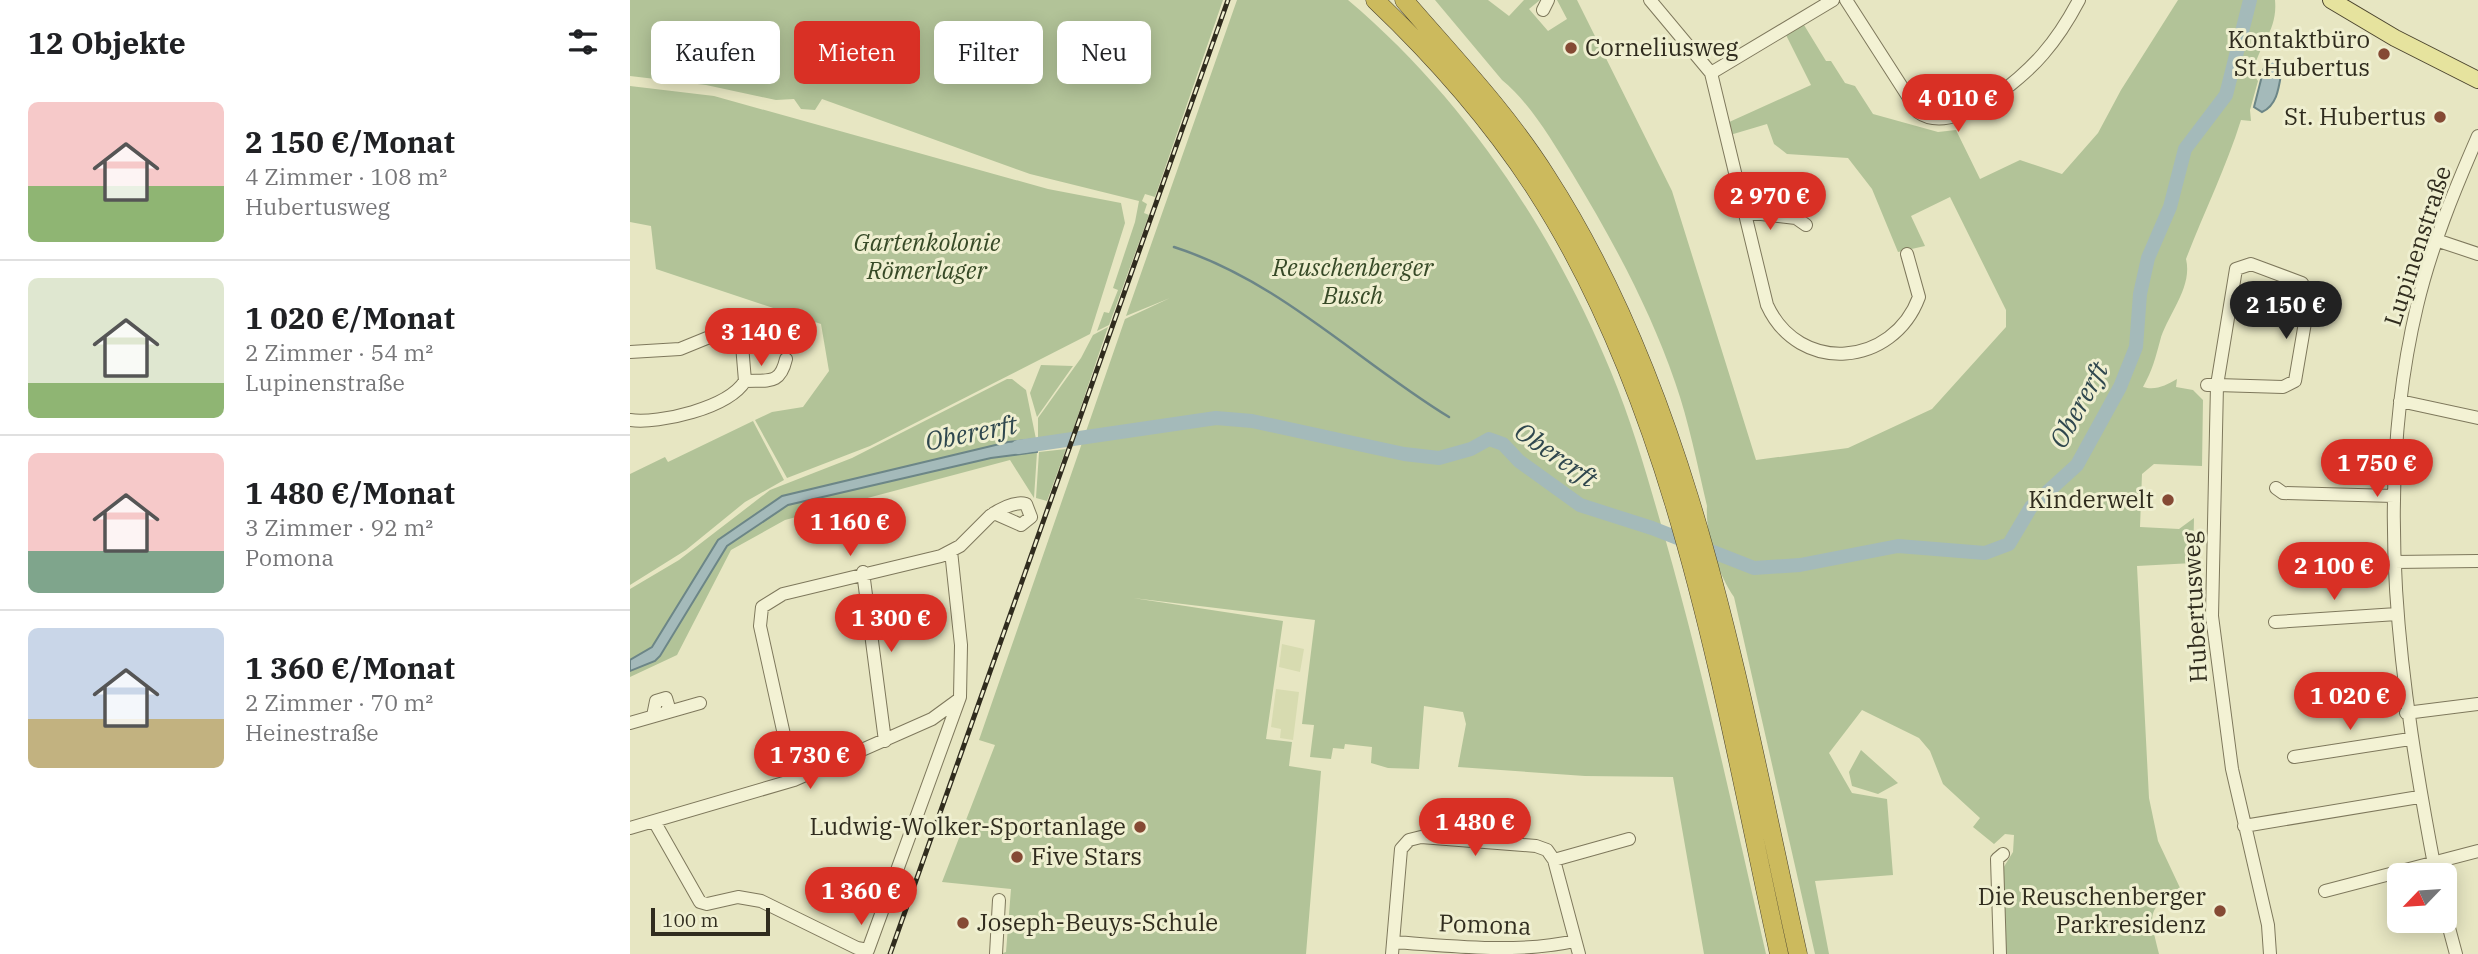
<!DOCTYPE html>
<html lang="de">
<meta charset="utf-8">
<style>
body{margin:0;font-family:"IBM Plex Serif",serif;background:#f6f6f6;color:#202124;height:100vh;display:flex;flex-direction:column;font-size:26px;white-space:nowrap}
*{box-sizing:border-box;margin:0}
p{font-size:23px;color:#757577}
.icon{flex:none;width:38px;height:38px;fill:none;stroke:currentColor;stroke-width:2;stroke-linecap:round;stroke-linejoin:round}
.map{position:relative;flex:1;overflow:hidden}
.sheet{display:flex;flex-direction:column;background:#fff;width:630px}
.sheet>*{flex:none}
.guide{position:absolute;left:21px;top:21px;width:665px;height:63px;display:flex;gap:14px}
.needle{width:46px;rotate:245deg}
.controls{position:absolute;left:1757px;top:863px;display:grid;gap:14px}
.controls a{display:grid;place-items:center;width:70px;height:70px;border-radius:10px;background:#fff;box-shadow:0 4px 18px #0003;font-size:35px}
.scale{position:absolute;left:21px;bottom:18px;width:119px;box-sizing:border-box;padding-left:7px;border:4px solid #302c1e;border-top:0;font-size:19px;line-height:24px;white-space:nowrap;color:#302c1e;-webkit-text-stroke:5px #efefd0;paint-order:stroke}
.price{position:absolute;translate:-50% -60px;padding:0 16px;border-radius:24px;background:#d93025;color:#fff;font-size:23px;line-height:46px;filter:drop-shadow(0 2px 4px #0008)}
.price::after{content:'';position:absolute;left:50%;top:42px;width:21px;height:16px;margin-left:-10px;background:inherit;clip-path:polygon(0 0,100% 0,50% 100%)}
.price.on{background:#222;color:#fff}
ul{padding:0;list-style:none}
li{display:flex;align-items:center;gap:21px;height:175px;padding:0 28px}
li+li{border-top:2px solid #e0e0e0}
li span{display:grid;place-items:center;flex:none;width:196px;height:140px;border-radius:10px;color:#555}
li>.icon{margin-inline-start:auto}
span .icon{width:84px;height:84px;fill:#fffc;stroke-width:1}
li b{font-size:30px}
h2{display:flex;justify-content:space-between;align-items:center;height:84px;padding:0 28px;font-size:30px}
.chip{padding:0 24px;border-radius:10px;background:#fff;box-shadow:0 4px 18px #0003;font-size:24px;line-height:63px}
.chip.on{background:#d93025;color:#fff}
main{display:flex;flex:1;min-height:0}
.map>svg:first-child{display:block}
.farmland{fill:#d7dbb0}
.green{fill:#b2c398}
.water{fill:#a4baba;stroke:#6c8687;stroke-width:2}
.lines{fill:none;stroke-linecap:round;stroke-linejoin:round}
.stream{stroke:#6c8687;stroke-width:2.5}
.river{stroke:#a4baba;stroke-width:14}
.minor-casing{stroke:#7e785c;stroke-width:14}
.major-casing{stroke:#4c452f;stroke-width:18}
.highway-casing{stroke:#4c452f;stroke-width:19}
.minor{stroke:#f3f2d4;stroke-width:12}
.major{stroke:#e6e39e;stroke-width:16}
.highway{stroke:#ccba5d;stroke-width:18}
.rail-casing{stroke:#302c1e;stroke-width:5}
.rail{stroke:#efefd0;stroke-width:2.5;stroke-dasharray:8;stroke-linecap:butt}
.poi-dot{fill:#854a34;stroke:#efefd0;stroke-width:2.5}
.labels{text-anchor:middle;stroke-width:6;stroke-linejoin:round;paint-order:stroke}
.poi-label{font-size:24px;fill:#302c1e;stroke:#efefd0;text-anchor:end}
.park-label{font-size:24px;font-style:italic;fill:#374a27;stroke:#efefd0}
.street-label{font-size:24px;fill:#302c1e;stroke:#efefd0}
.water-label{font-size:26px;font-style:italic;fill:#2f474e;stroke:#efefd0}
</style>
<main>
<section class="sheet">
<h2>12 Objekte<svg class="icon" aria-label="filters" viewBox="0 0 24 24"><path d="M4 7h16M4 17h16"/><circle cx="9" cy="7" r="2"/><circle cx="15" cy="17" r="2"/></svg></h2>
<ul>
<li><span style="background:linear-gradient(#f6c9c9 60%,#8fb573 0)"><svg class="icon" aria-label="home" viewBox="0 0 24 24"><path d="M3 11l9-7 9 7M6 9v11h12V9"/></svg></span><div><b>2 150 €/Monat</b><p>4 Zimmer · 108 m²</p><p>Hubertusweg</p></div></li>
<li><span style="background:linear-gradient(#dfe7d0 75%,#8fb573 0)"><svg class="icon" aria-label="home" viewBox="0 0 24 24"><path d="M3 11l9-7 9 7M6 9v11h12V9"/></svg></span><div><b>1 020 €/Monat</b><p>2 Zimmer · 54 m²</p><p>Lupinenstraße</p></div></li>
<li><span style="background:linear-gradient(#f6c9c9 70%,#7fa58c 0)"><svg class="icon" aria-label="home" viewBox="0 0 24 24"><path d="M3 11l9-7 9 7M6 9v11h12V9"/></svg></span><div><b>1 480 €/Monat</b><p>3 Zimmer · 92 m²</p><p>Pomona</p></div></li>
<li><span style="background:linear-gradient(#c9d6e8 65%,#c2b280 0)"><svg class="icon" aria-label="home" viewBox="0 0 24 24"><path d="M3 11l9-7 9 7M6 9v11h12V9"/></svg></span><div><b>1 360 €/Monat</b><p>2 Zimmer · 70 m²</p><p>Heinestraße</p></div></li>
</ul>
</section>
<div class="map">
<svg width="1848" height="954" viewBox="0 0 1848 954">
<rect width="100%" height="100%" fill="#e7e6c2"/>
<!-- farmland -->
<path class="farmland" d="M652,644L674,649L670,672L649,667Z
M646,689L669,692L663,740L650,738L651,729L641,727Z"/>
<!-- green -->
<path class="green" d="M0,0H593L525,197L515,194L512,201L517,204L514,213L519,215L479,325L467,331L474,312L479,313L488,290L483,288L505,222L509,201L400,174L192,99L185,110L171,109L164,99L146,100L76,85L0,76Z
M607,0H718C834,98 923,231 981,372C1004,427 1019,483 1035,538C1074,675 1104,815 1136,954H1074L1043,777L955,776L828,767L836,724L833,712L794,706L789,769L758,768L741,763L742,747L715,744L714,749L703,748L701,759L680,757L684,725L672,724L685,620L503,598L653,621L636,739L662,742L659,766L691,771L676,954H370L376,952L381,889L312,882L365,745L349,740L495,319L540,298L496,316Z
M805,0H858L879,16L894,0H910L899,9L918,31L937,19L927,0H947L1042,191L1126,460L1218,448L1302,409L1376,327V310L1320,197L1281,216L1295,246L1268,252L1242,189L1218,158L1157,154L1144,144L1137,124L1100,135L1097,123L1181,85L1156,35L1174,25L1196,61H1201L1215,83L1225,86L1243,114L1308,132L1326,130L1350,179L1390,160L1432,174L1468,133L1491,90L1548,0H1645C1648,32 1628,44 1623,74L1628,81L1620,110L1621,121L1611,120C1596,168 1574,212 1556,259C1563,288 1537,315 1530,341C1525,359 1523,369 1513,387C1526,391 1536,385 1547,379L1546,387L1563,390L1573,400L1572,466L1524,464L1512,474L1510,527L1549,529L1564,518L1563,563L1507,566L1519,798L1528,841L1551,890C1514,908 1520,917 1529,954H1374L1372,870L1383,852L1384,835L1375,834L1364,844L1343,827L1350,818L1313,784L1300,751L1289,738L1232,710L1199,753L1222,793L1257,799L1263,875L1185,881L1199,954H1185L1104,597C1088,574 1075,533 1077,506C1067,464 1059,422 1045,382C1020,309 982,239 942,173C922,141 901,104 872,80Z
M0,86L84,96L418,189L491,203L495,223L460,334L240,446L157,478L125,420L142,412L173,407L199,371L191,324L26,269L21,226L0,222Z
M478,327L441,436L408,439V418L451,358L463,335Z
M411,365L443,366L407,417L400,393Z
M377,379H382L396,390L406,439L378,442L152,496L88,540L22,647L0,660V589L49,560L140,490L222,458Z
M123,421L154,480L115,502L56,550L0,585V474L35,457L38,462Z
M436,449L417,501L406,498L409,452Z
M407,452L404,498L380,460L155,520L101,550L47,655L0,677V671L25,661L30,656L97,546L158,505L361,458Z
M1231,750L1268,783L1248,794L1222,786L1219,772Z"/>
<!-- water -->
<path class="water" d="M1644,59L1653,63C1649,81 1650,104 1632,112L1624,107L1635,64Z
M406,439L407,452L361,458L158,505L97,546L30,656L25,661L0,671V660L22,647L88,540L152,496L378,442Z"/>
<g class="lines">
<!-- stream -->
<path class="stream" d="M544,247C650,281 726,360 819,417"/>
<!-- river -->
<path class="river" d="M388,447L586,418L622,421L774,454L809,458L841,449L859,439L873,444L889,461L950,505L1022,528L1124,568L1170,565L1268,546L1355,553L1379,544L1401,507L1447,465L1490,387L1506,347L1510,294L1518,258L1540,207L1555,149L1596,95L1620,0"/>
<!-- minor casing -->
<g class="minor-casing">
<path id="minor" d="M1020,0L1081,73L1137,305C1169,375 1263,367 1289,297L1277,254
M1216,0L1288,112C1323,137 1390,81 1413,54C1427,38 1439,19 1449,0
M913,10L918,0
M1081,73L1203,0
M1114,212L1166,218L1176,225
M1806,240L1848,254
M0,352L50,349L77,338L103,336L112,345L115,381C98,408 30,424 0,420
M115,381C139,380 150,385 156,359
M1577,385H1587L1653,387L1665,381L1679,299L1672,283L1621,264L1606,269L1587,385L1582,616L1602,769L1638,925L1640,954
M1770,401L1848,418
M1646,488L1653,493L1764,496
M1764,562L1848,561
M233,572L255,741
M1645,622L1767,614
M35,713L70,703
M1776,713L1848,704
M0,723L35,713L39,708L36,698L26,701L23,716
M1664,757L1780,739
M164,780L130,626L132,607L153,594L311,556L330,546L360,516C370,509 384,501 396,504L401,517L391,525L364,513
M24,821L70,902L77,904L108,897L131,901L227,948L238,950L330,697L331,645L321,551
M1614,826L1789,797
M0,828L164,780L302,719L328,700
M924,860L999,839
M1806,875C1770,687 1742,495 1787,306C1801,247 1824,191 1848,136
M1695,891L1848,851
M1815,913L1826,954
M763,942C824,946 885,954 945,941
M366,954L369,900
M762,954L771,849L779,840L791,837L906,846L917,850L924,860L949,954
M1370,954L1367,859L1373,854"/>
</g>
<!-- major casing -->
<g class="major-casing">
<path id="major" d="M1701,0L1765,38L1848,80"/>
</g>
<!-- highway casing -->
<g class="highway-casing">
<path id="highway" d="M745,0C806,58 860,119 906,190C1049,412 1093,699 1149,954
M774,0C824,58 876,112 917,177C1063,403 1110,695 1168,954"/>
</g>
<!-- minor -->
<use href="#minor" class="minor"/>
<!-- major -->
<use href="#major" class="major"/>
<!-- highway -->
<use href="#highway" class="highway"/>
<!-- rail casing -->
<g class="rail-casing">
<path id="rail" d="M260,954L598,0"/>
</g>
<!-- rail -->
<use href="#rail" class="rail"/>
</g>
<!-- markers -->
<g class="poi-dot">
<circle cx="941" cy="48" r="7"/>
<circle cx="1754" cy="54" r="7"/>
<circle cx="1810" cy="117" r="7"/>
<circle cx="1538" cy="500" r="7"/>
<circle cx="510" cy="827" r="7"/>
<circle cx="387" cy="857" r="7"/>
<circle cx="1590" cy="911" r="7"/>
<circle cx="333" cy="923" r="7"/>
</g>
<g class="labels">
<!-- poi labels -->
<g class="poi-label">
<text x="1740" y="48">Kontaktbüro<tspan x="1740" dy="28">St.Hubertus</tspan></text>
<text x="955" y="56" text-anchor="start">Corneliusweg</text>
<text x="1796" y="125">St. Hubertus</text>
<text x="1524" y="508">Kinderwelt</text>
<text x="496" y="835">Ludwig-Wolker-Sportanlage</text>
<text x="401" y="865" text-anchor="start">Five Stars</text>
<text x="1576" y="905">Die Reuschenberger<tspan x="1576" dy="28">Parkresidenz</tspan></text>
<text x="347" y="931" text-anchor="start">Joseph-Beuys-Schule</text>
</g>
<!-- park labels -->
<g class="park-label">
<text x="297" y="251">Gartenkolonie<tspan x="297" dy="28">Römerlager</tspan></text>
<text x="723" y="276">Reuschenberger<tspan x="723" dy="28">Busch</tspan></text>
</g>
<!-- street labels -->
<g class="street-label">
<text transform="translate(1788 246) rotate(-72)" y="8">Lupinenstraße</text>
<text transform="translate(1565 607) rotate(-93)" y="8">Hubertusweg</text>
<text transform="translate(855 925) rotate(2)" y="8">Pomona</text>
</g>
<!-- water labels -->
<g class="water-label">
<text transform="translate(1449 405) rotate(-61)" y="9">Obererft</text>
<text transform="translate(341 433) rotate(-11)" y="9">Obererft</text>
<text transform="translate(926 455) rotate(35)" y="9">Obererft</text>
</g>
</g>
</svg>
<div class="controls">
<a><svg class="needle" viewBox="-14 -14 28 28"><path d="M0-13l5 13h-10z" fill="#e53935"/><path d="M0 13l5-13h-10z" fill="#757577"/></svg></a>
</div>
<div class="scale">100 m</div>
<b class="price" style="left:1328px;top:134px">4 010 €</b>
<b class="price" style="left:1140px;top:232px">2 970 €</b>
<b class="price on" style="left:1656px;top:341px">2 150 €</b>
<b class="price" style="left:131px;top:368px">3 140 €</b>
<b class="price" style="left:1747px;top:499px">1 750 €</b>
<b class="price" style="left:220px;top:558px">1 160 €</b>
<b class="price" style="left:1704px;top:602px">2 100 €</b>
<b class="price" style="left:261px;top:654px">1 300 €</b>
<b class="price" style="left:1720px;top:732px">1 020 €</b>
<b class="price" style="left:180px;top:791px">1 730 €</b>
<b class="price" style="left:845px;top:858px">1 480 €</b>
<b class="price" style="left:231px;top:927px">1 360 €</b>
<div class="guide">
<a class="chip">Kaufen</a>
<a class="chip on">Mieten</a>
<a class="chip">Filter</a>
<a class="chip">Neu</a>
</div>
</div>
</main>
